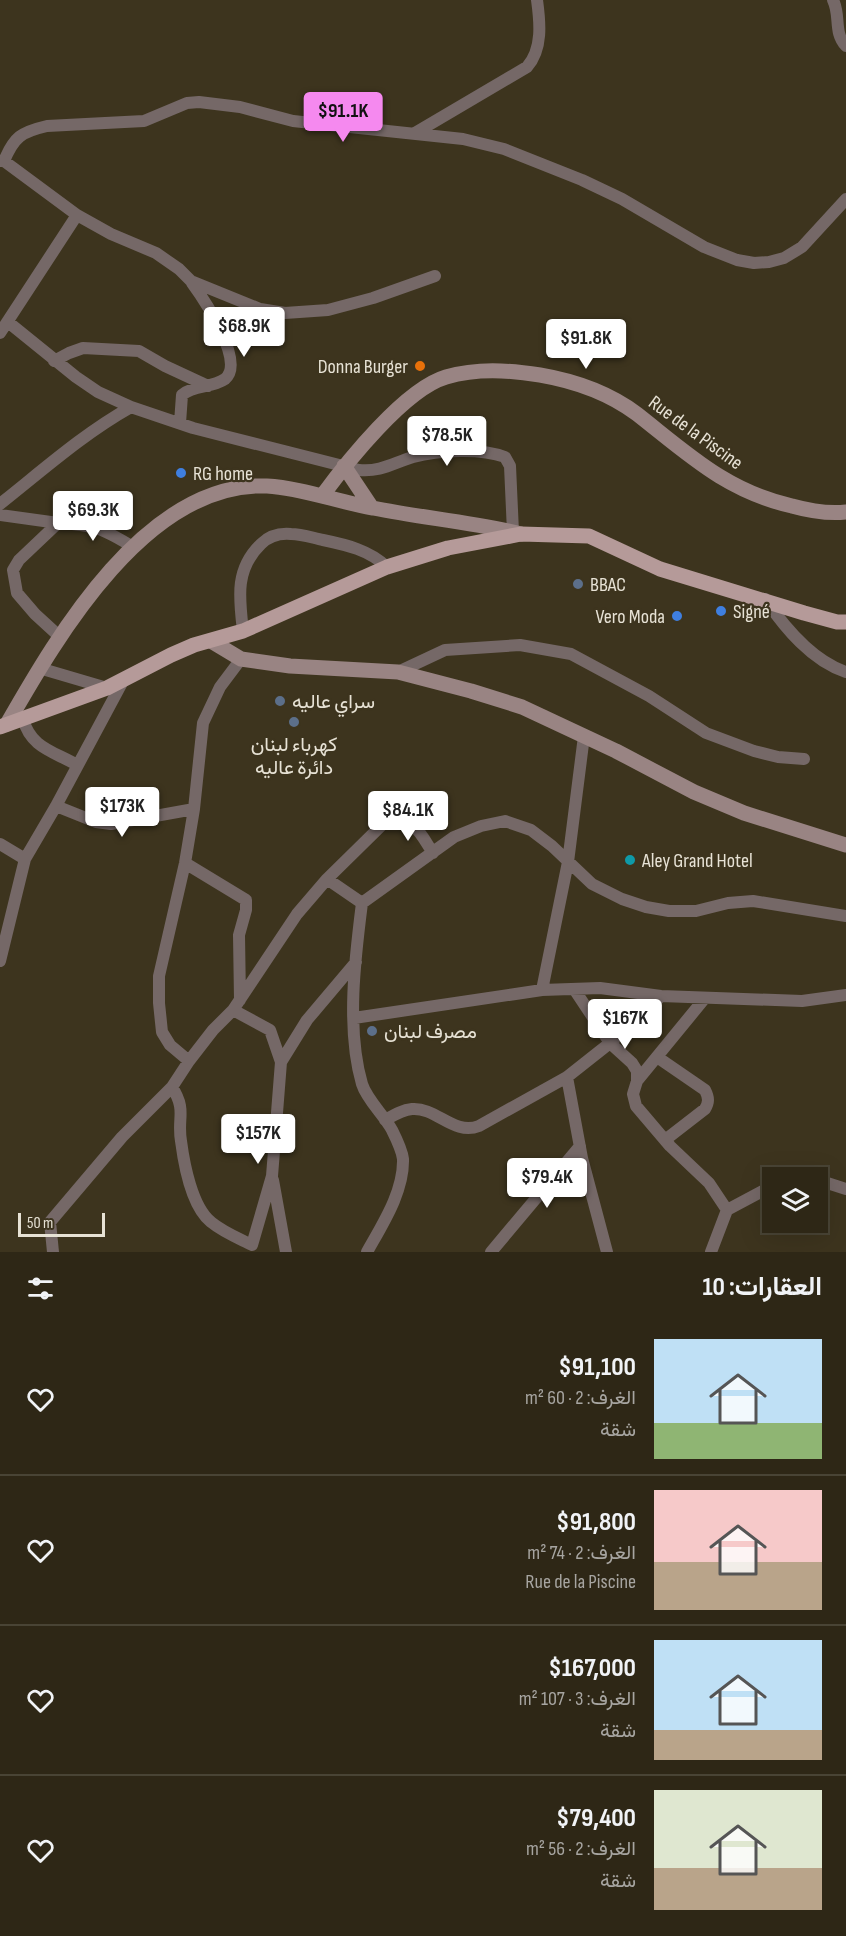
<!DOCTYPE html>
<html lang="ar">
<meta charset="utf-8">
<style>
body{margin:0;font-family:"Sofia Sans Condensed",Vazirmatn,sans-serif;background:#362f1f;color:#f1f3f6;direction:rtl;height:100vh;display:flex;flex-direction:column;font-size:22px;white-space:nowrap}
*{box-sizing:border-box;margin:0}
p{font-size:20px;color:#a7a5a1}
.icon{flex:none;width:33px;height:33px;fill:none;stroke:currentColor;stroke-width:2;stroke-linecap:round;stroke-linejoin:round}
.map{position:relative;height:1252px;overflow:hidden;direction:ltr}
.sheet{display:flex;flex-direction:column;background:#2e2716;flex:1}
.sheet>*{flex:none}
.buttons{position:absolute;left:762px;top:1167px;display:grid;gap:12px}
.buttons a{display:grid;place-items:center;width:66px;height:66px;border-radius:0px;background:#2e2716;box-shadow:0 6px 24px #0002,0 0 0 2px #494435;font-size:30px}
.scale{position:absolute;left:18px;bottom:15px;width:87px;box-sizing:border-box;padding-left:6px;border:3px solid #e7e2d5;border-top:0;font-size:16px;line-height:21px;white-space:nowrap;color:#e7e2d5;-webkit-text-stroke:4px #3d341e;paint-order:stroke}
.price{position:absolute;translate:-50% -51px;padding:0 14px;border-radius:6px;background:#fff;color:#222;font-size:20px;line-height:39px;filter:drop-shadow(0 2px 3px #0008)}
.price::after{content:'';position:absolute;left:50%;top:36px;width:18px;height:14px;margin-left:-9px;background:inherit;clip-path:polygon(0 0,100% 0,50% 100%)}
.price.on{background:#f589ef;color:#111}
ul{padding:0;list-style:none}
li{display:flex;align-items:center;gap:18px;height:150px;padding:0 24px}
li+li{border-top:2px solid #494435}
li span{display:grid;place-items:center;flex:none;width:168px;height:120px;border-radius:0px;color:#555}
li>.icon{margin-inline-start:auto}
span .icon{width:72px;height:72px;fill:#fffc;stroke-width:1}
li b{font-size:26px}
h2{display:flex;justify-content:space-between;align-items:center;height:72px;padding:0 24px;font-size:26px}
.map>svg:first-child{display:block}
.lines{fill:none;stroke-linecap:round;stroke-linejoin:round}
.street{stroke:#756867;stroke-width:12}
.secondary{stroke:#998483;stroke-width:15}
.primary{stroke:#b59a99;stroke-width:15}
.food-dot{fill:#e8710a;stroke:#3d341e;stroke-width:2}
.shop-dot{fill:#3f7fe0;stroke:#3d341e;stroke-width:2}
.service-dot{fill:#5c6f8a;stroke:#3d341e;stroke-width:2}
.culture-dot{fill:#0f9aa8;stroke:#3d341e;stroke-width:2}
.labels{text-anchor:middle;stroke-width:4.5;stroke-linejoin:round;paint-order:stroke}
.poi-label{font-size:20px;fill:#e7e2d5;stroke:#3d341e;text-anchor:start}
.street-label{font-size:20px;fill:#e7e2d5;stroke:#3d341e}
</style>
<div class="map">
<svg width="846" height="1252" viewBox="0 0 846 1252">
<rect width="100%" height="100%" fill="#3d341e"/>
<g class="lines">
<!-- street -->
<path class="street" d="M833,0C841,16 833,32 846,46
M415,133L527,67C543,49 540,22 537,0
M0,161H4L77,215L0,333
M4,161C14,137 21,132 47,126L144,121L187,103L199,102L240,107L293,121L463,139L504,149L582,180L622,199L704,247L737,260L754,263L769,262L784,258L802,247L846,199
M77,215L111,234L156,253L179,269L191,281L260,309L285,313L328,310L373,298L435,276
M8,322L76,377L98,392L131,407L193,428L359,470C381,472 393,463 413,457C438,450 481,448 505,457L510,466L513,532
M54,361L69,353L83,348L139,351L165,366L208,386
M180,423L182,395C193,385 212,388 225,379C246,362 203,298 192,283
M0,504C43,470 83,434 131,407
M0,515L58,523L19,560L13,570L17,593L35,614L59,636
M58,523C94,525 102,528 133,547
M765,599C785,628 812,661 846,672
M243,631C239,597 235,569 261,544C269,536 280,533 291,534C302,534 313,538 323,540C347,545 369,550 387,567
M39,668L107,688
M398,672L445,650L520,645L571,654L649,696L706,733L754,751L778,757L804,759
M23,719C31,748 53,751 77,765
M56,806L96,822L111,824L194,809
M0,844L25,859
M185,863L246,900V910L239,935L240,1000
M327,879L388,819C415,818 420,833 433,853
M362,903C355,958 346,1029 362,1084C367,1100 384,1115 392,1130C396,1138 402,1150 403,1159C404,1192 382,1225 367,1252
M0,961L25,859L56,806L123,681
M356,962L307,1020L281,1062L272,1176L252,1245C238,1238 223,1232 211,1222C192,1207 184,1164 181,1141C177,1117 187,1111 172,1087L189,1061L213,1030L233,1010L297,914L327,879L362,903L454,837L481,826L505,821L531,830L552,846L592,884L622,899L646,907L669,911H696L728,903L753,901L846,916
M574,989L610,1043L632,1063L637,1071V1081L633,1094L636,1106L670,1146L709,1183L727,1210L772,1186
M542,990L568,862L584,736
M233,1010L270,1030L281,1062
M354,1018L542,990L600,988L661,996L802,1001L846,995
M657,1057L705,1090C709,1098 709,1102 705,1109L665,1140
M189,1061L170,1045L162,1032L159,1003V976L185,863L194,809L203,723L220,687L241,659
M567,1077L582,1158L607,1252
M637,1081L705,998
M385,1120C394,1115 402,1110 412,1109C436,1107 454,1136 479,1126L567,1077L610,1043L661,996
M273,1180L286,1252
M818,1180L846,1189
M53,1252L50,1222L122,1137L172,1087
M491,1252L580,1146
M711,1252L727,1210"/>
<!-- secondary -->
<path class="secondary" d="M344,466L372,508
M322,496C347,462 405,389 446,377C477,368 508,370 540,375C575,381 609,393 637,414C688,454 726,491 792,506C810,511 827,514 846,512
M211,641L241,659L290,666L398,672L471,691L522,707L616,751L694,792L744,813L846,845
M7,724C58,635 147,481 267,486C302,488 338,502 373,508C422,518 473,522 521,534"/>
<!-- primary -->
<path class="primary" d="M0,727L107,688L171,655L194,645L243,631L387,567L448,548L521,534L589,536L660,569L804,613L837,622H846"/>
</g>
<!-- markers -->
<circle class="food-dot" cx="420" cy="366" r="6"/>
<g class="shop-dot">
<circle cx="181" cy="473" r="6"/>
<circle cx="721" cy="611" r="6"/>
<circle cx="677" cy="616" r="6"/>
</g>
<g class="service-dot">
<circle cx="578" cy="584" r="6"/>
<circle cx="280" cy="701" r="6"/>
<circle cx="294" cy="722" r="6"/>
<circle cx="372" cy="1031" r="6"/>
</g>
<circle class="culture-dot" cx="630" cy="860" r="6"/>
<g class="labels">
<!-- poi labels -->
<g class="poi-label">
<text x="408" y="373" text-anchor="end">Donna Burger</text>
<text x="193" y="480">RG home</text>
<text x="590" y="591">BBAC</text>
<text x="733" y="618">Signé</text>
<text x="665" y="623" text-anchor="end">Vero Moda</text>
<text x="292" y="708">سراي عاليه</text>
<text x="294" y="751" text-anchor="middle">كهرباء لبنان<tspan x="294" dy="23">دائرة عاليه</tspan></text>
<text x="642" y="867">Aley Grand Hotel</text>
<text x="384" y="1038">مصرف لبنان</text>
</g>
<!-- street labels -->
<g class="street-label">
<text transform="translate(696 432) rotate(36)" y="7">Rue de la Piscine</text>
</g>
</g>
</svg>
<div class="buttons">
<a><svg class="icon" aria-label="layers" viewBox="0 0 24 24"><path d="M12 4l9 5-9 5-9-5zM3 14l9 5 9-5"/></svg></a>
</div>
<div class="scale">50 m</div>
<b class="price on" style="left:343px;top:143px">$91.1K</b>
<b class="price" style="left:244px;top:358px">$68.9K</b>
<b class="price" style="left:586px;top:370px">$91.8K</b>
<b class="price" style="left:447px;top:467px">$78.5K</b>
<b class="price" style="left:93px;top:542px">$69.3K</b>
<b class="price" style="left:122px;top:838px">$173K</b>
<b class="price" style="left:408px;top:842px">$84.1K</b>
<b class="price" style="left:625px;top:1050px">$167K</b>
<b class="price" style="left:258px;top:1165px">$157K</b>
<b class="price" style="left:547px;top:1209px">$79.4K</b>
</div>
<section class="sheet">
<h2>العقارات: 10<svg class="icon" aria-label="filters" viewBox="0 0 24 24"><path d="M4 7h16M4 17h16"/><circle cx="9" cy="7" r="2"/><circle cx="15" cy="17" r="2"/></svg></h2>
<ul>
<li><span style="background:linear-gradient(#bfe0f5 70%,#8fb573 0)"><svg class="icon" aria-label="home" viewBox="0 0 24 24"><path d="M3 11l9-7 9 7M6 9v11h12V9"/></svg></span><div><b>$91,100</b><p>الغرف: 2 · 60 m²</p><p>شقة</p></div><svg class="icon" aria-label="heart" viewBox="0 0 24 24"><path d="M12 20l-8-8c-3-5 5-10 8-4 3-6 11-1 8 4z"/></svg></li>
<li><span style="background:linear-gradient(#f6c9c9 60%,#b9a48a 0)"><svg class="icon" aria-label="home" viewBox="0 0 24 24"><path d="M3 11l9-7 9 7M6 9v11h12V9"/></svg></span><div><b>$91,800</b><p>الغرف: 2 · 74 m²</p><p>Rue de la Piscine</p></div><svg class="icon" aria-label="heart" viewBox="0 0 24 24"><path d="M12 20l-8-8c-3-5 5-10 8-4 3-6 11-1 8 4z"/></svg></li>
<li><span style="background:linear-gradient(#bfe0f5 75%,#b9a48a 0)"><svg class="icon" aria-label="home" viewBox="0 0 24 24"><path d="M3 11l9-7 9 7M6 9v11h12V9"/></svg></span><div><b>$167,000</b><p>الغرف: 3 · 107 m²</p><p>شقة</p></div><svg class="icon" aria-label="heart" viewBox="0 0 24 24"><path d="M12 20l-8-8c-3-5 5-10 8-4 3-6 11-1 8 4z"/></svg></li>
<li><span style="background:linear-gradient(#dfe7d0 65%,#b9a48a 0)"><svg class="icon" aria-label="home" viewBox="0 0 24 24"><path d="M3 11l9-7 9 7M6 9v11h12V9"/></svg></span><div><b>$79,400</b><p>الغرف: 2 · 56 m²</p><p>شقة</p></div><svg class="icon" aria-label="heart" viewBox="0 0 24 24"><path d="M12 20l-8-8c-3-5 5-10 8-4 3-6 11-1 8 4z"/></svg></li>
</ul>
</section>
